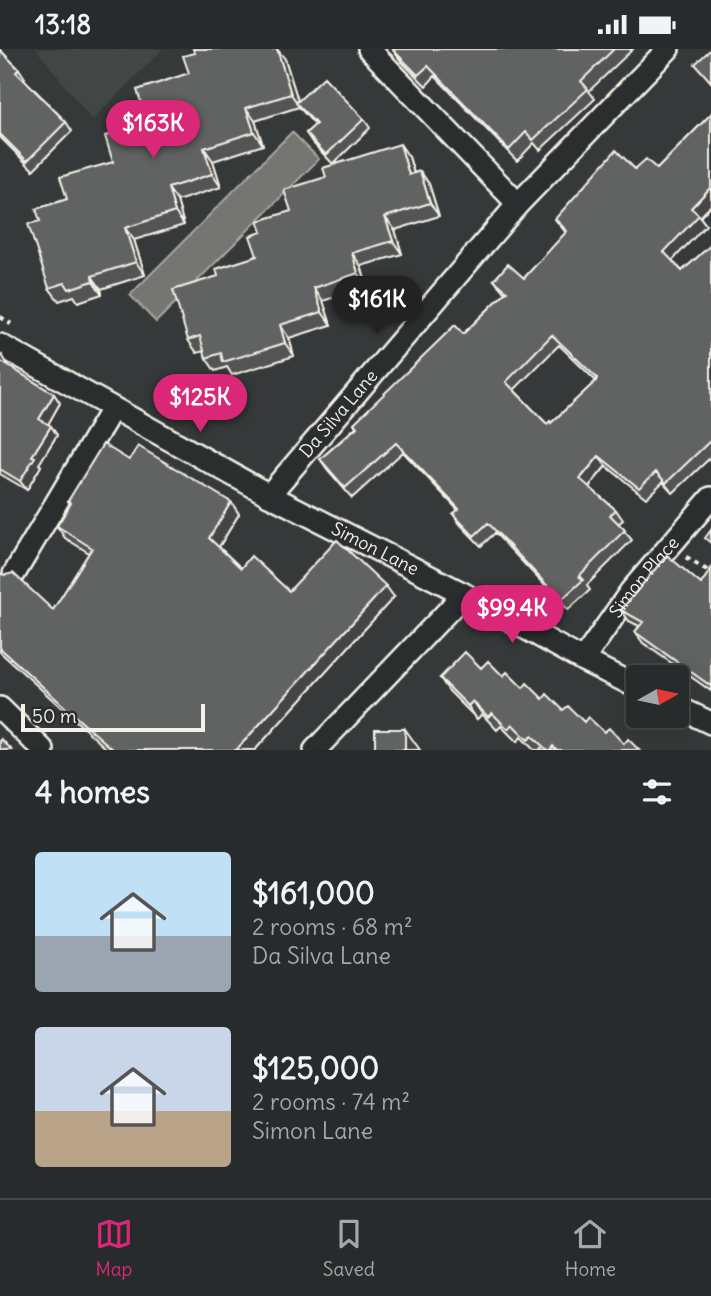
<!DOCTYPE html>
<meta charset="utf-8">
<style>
body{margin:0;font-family:Delius,sans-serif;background:#343737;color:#f1f3f6;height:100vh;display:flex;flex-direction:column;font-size:26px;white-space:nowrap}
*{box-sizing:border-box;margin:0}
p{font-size:23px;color:#a5a7a9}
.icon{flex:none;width:38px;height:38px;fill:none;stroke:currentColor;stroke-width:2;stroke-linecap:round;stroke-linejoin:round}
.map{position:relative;height:701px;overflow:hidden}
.drawer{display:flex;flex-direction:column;background:#282b2b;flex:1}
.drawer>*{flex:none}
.needle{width:46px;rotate:81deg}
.controls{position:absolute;left:626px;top:616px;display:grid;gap:14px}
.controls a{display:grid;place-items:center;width:63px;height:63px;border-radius:7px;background:#282b2b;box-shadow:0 7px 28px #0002,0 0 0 2px #444747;font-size:35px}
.scale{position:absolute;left:21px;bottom:18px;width:184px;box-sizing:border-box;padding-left:7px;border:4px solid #f4f1e8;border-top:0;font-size:19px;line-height:24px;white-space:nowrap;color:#f4f1e8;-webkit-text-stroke:5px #2a2d2e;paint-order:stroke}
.price{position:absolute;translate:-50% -60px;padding:0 16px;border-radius:24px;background:#db2777;color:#fff;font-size:23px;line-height:46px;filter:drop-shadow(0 2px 4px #0008)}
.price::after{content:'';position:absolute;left:50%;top:42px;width:21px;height:16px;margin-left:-10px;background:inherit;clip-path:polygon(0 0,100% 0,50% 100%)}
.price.active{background:#222;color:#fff}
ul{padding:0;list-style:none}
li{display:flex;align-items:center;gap:21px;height:175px;padding:0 35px}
li span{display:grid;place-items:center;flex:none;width:196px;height:140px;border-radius:7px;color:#555}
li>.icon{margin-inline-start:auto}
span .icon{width:84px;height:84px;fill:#fffc;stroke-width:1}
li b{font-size:30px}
h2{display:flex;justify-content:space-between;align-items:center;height:84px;padding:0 35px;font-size:30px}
.status{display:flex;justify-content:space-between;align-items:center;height:49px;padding:0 35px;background:#282b2b;direction:ltr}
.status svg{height:19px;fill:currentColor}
.tabs{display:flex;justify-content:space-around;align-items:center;height:98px;border-top:2px solid #444747;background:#282b2b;font-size:19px;color:#a5a7a9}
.tabs a{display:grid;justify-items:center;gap:4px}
.tabs .active{color:#db2777}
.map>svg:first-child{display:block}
.built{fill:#434645}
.water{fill:#757572;stroke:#a8a7a1;stroke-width:2}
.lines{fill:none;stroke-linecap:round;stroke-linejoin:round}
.minor-casing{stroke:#f4f1e8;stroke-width:26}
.path{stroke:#f4f1e8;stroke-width:4.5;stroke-dasharray:5 5;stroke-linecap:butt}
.minor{stroke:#2a2d2e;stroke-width:21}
.wall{fill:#535554;stroke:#f4f1e8;stroke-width:2;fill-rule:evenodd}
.shaded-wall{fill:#444545;stroke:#f4f1e8;stroke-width:2}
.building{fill:#616362;stroke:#f4f1e8;stroke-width:2;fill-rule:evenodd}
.labels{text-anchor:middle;stroke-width:5;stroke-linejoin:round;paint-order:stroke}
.street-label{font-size:18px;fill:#f4f1e8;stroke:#2a2d2e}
</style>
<div class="status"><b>13:18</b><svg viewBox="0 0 49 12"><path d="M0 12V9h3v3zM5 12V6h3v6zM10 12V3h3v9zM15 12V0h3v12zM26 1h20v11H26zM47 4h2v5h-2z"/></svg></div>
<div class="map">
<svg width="711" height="701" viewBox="0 0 711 701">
<rect width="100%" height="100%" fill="#363939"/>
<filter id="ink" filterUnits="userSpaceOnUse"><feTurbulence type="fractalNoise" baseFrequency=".0143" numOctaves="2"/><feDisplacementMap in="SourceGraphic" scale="14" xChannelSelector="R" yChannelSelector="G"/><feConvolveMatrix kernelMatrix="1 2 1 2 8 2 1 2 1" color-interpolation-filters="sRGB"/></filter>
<g filter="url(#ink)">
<!-- built -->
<path class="built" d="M36,0H163L92,71Z"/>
<!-- water -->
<path class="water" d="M292,83L319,110L156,273L130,246Z"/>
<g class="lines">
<!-- minor casing -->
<g class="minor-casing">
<g id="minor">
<path d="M369,0L518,155"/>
<path id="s1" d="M0,296L269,446L462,544L583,611L639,639"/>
<path id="s2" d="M269,446L518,155L668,0"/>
<path d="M14,525L112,360"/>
<path id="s3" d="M583,611L631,542L711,449"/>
<path d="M677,658L711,674"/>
<path d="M0,659L43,701"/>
<path d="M315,701L450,560L462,544"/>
</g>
</g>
<!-- path -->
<path class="path" d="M0,268L11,275
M686,508L711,524"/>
<!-- minor -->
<use href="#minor" class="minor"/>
</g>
<!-- wall -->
<path class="wall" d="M394,0H633L589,42L595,50L540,101L534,94L517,112L435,27L426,37L401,12L393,1Z
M0,1L19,20L25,29L24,30L66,73L72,82L33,121L0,88Z
M285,10L298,52L364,70L370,79L333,115L312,93L306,84L315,76L299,58L255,72L263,96L213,112L221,138L177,152L184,176L134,191L145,226L101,240L102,245L78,253L74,247L59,252L49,239L40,172L113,113L116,84L144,62Z
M711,65V156L700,168L706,176L672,211L682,222L711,196V408L673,444L663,433L646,449L606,417L589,438L616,461L623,471L618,475L632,491L587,536L590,541L568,561L495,484L481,497L460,475L453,465L458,461L403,403L352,449L327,420L320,410L356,378L354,374L463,285L505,244L494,231L524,229L566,184L555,170L635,120H657ZM559,296L596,332L551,374L547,375L514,341Z
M409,108L414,124L420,122L429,135L439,167L395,181L402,205L361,217L367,237L323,252L331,276L289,289L294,307L232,326L227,318L215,322L206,309L204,302L197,304L188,291L218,227L257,207L262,183L291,162Z
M0,306L8,316H7L54,345L60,354L48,375L57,386L39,415L41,417L27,441L0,425Z
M129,411L231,453L239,465L219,498L241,519L289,542L394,548L255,701H108L0,603V525L53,561L89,504L65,489L57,477L70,455L68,452Z
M711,520V642L643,594L635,583L639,577L629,572L621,561L701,535Z
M481,619L503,627L624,695L639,701H543L541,699L540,701H534L521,688L517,693L501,677L497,681L482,665L477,670L449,642L440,629Z"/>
<!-- shaded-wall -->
<path class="shaded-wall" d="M277,0L285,10L300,58L291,45Z
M246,59L255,72L263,96L254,83Z
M400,95L409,108L418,139L409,126Z
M204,99L213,112L221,138L212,125Z
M420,122L429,135L439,167L430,154Z
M711,138V156L700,168L706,176L671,213L664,203L691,159Z
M168,139L177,152L184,176L175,163Z
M385,168L395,181L402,205L393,192Z
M125,179L134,191L145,226L136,213Z
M352,204L361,217L367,237L358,224Z
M92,227L101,240L102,245L93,232Z
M314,239L323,252L331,276L322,263Z
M280,276L289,289L294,307L285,294Z
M2,306L8,316L5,320L0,313V309Z
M54,345L60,354L46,379L39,370Z
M51,377L57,386L39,415L41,417L27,441L20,432L32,407Z
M599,407L606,417L587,440L580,430Z
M231,453L239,465L217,501L209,489Z
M386,537L394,548L255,701H236Z
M473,652L482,665L477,670L468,657Z
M405,680L420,701H405Z"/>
<!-- building -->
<path class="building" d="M193,0H277L291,45L246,59L254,83L204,99L212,125L168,139L175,163L125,179L136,213L92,227L93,232L69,240L65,234L49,239L28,175L40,172L36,160L67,150L60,128L113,113L105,87L116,84L112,72L144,62L137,41L189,24L183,7L195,4Z
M394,0H614L581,32L588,40L533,91L526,83L509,101L428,17L418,26L393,1Z
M711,0V33L695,15Z
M0,1L19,20L16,23L66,73L27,112L0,85Z
M324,28L364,70L326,106L306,84L316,75L296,54Z
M711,65V138L691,159L699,166L664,203L682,222L711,196V391L666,434L656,423L639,439L599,407L580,430L616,461L610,466L625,481L579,527L583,531L561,551L488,474L474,487L453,465L459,460L396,394L345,439L320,410L357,378L354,374L455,276L463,285L507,242L494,231L508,215L524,229L567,182L555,170L616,101L635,120L646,110L657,120ZM552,286L597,329L596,332L551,374L550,372L547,375L506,333Z
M400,95L409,126L420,122L430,154L385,168L393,192L352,204L358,224L314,239L322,263L280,276L285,294L223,313L221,304L206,309L200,287L188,291L173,241L218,227L216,220L257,207L250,187L262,183L258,172L291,162L284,141L326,128L323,119Z
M0,312L54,345L39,370L51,377L32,407L35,408L20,432L0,420Z
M103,395L129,411L138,397L231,453L209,489L241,519L251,507L289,542L337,491L386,537L236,701H114L86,677L0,599V525L6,526L13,524L53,561L92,499L57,477L71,454L68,452Z
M711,481V494L705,489Z
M667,506L701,535L711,520V637L635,583L643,573L621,561Z
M465,603L481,619L488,612L503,627L507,623L523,639L527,634L543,650L547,645L563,661L568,657L584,673L588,668L604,683L609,679L624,695L628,690L639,701H557L553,697L550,701H547L532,687L528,691L512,675L508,680L492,664L488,668L473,652L468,657L440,629Z
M375,680H405V701H375Z
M1,690L12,701H0V691Z"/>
</g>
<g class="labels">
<!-- street labels -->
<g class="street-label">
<text dy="6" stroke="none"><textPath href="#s2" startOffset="107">Da Silva Lane</textPath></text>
<text dy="6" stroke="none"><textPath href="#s1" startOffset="427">Simon Lane</textPath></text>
<text dy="6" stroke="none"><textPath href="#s3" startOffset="103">Simon Place</textPath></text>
</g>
</g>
</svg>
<div class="controls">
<a><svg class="needle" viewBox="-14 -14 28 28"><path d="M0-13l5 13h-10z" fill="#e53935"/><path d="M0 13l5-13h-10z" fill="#a5a7a9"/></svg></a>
</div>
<div class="scale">50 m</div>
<b class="price" style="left:153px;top:111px">$163K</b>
<b class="price active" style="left:377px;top:287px">$161K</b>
<b class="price" style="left:200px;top:385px">$125K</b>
<b class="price" style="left:512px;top:596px">$99.4K</b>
</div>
<section class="drawer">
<h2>4 homes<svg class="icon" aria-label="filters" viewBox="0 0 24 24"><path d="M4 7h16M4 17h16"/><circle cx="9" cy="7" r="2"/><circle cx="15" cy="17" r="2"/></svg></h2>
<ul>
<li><span style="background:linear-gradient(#bfe0f5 60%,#9aa5b1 0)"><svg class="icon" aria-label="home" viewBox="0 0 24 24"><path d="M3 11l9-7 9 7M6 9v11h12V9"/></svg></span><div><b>$161,000</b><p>2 rooms · 68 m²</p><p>Da Silva Lane</p></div></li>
<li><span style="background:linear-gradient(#c9d6e8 60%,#b9a48a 0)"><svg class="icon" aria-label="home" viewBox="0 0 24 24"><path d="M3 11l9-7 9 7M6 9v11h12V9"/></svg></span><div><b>$125,000</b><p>2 rooms · 74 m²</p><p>Simon Lane</p></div></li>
</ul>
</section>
<nav class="tabs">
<a class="active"><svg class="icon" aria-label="map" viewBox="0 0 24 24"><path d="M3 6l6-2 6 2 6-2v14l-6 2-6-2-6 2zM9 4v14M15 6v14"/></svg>Map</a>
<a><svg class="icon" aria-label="saved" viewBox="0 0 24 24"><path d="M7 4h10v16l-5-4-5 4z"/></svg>Saved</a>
<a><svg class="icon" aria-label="home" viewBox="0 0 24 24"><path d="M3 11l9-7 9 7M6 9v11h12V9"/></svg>Home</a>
</nav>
